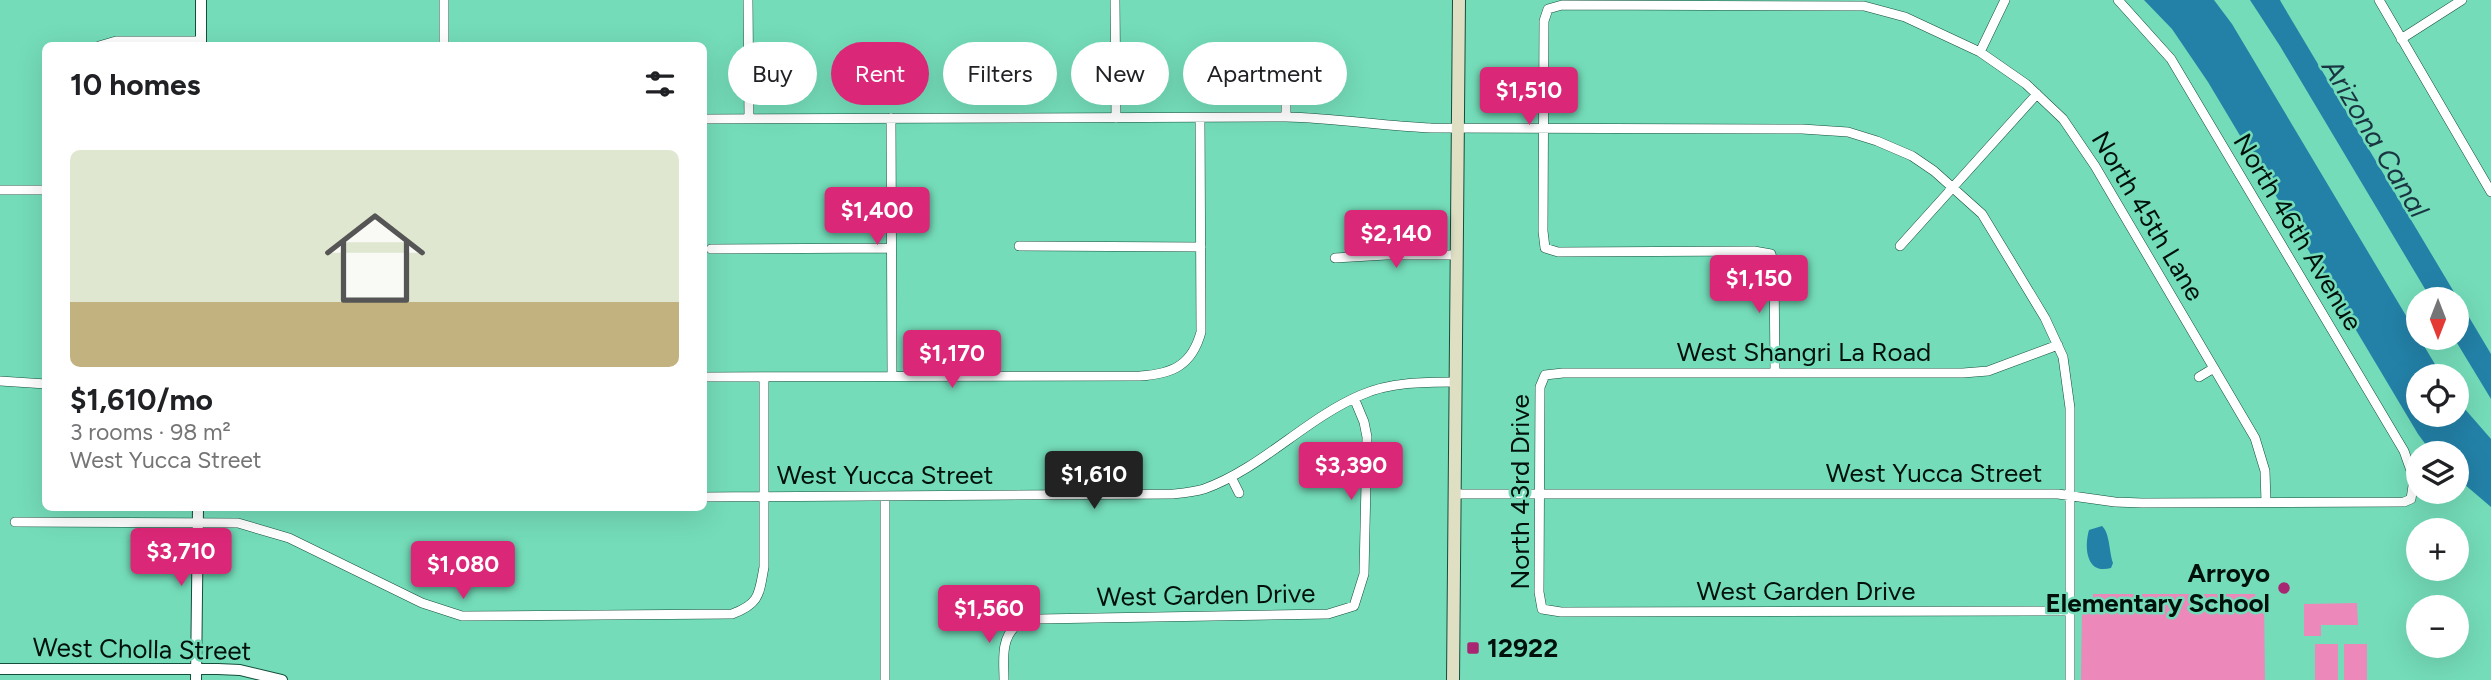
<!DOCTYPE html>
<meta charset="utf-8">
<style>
body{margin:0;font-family:Figtree,sans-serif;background:#f6f6f6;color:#202124;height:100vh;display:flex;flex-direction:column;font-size:26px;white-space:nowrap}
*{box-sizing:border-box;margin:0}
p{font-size:23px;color:#757577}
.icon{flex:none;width:38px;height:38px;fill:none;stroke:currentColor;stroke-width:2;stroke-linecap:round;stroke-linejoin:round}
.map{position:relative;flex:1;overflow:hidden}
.details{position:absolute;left:42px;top:42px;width:665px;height:469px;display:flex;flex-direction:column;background:#fff;border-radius:10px;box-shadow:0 7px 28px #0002}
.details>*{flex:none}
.top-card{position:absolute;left:728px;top:42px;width:665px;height:63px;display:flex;gap:14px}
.needle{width:46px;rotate:180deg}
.fabs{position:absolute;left:2406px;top:287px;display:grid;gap:14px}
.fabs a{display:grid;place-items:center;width:63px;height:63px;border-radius:50%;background:#fff;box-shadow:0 7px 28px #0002;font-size:35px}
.price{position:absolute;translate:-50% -60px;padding:0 16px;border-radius:7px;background:#db2777;color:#fff;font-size:23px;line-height:46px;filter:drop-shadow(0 2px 4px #0008)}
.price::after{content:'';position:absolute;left:50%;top:42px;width:21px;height:16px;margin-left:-10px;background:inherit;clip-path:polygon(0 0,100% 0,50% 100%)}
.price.current{background:#222;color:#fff}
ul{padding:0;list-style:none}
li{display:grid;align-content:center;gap:14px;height:371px;padding:0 28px}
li+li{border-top:2px solid #e0e0e0}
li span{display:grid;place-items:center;height:217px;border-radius:10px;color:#555}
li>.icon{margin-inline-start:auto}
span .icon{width:126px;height:126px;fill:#fffc;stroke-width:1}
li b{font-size:30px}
h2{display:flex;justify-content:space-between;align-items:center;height:84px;padding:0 28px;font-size:30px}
.chip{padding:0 24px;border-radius:32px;background:#fff;box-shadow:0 7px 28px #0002;font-size:24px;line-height:63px}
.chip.current{background:#db2777;color:#fff}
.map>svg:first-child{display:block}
.green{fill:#ec89ba}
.water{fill:#2381a7}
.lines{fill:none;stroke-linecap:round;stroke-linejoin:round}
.minor-casing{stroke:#144e3d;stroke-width:10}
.tertiary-casing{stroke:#144e3d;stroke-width:12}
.secondary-casing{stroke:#144e3d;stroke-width:14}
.minor{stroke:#fff;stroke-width:9}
.tertiary{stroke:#fff;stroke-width:10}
.secondary{stroke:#dedfc3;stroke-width:12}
.poi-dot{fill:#a82672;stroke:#74dcb9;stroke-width:2.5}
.labels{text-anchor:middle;stroke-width:5;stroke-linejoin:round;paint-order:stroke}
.street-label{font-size:26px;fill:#00110b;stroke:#74dcb9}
.poi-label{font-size:26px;font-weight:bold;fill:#00110b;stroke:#74dcb9;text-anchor:end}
.water-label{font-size:28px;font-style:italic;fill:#1a3542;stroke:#74dcb9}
</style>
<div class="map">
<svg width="2491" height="680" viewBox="0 0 2491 680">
<rect width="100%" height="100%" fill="#74dcb9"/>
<!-- green -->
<path class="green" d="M2093,594H2255L2256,599H2264L2265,680H2081L2082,606H2093Z
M2357,603L2358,625H2321V636H2304V604Z
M2315,644H2338V680H2315Z
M2344,644H2367V680H2344Z"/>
<!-- water -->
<path class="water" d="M2144,0H2214L2232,24L2442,376H2418V415H2457V400L2491,439V507L2457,478V453H2432L2418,434L2208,82L2172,29Z
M2250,0H2280L2281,2L2491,354V399L2454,338H2457V299H2431L2280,46Z
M2102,526C2110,533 2109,552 2113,563L2111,568C2086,575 2084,547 2089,530Z"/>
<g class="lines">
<!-- minor casing -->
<g class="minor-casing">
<path id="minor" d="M444,0V46
M748,0L749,119
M1115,0L1116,118
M2379,0L2491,192
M2401,39L2462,0
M99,46L116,41H201
M1980,52L2005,0
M1286,60V117
M891,118L892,375
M704,119L1286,117C1335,118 1383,126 1431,128L1802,129L1848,132L1877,141L1912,156L1934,171L1982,214L2045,318L2063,357L2070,408V680
M0,190H46
M1019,246L1201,247
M1900,246L2037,94
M711,249L891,248
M1335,258L1386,255H1457
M2058,345L1988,371L1963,373H1563L1545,375L1540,387L1539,592L1542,609L1561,612L2070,611
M1775,373L1774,266L1771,254L1754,251L1558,252L1545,248L1543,231L1544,21L1548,9L1562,5L1864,6L1905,17L1980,52L2026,84L2063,119L2095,166L2255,438L2265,471L2266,502
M704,377L1140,376C1173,374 1192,365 1201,332L1200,118
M2199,377L2214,368
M0,381L46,384
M1231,477L1239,493
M1455,494H2058L2115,502L2142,503L2404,502L2411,499L2414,479L2404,451L2171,59L2118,0
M704,497L1173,494C1183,493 1194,492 1204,489C1262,468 1305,419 1361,395C1390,382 1424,382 1456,382
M15,522L238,523L289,538L422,603L462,616L732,614C760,604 759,594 764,567V377
M885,680V496
M1004,680C1004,662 1000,638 1017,625C1022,621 1032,620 1039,619L1328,614L1354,606L1364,574L1367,437L1364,422L1354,398"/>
</g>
<!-- tertiary casing -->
<g class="tertiary-casing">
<path id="tertiary" d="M201,46V0
M0,669H218L240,670L282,680
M196,680L198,508"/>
</g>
<!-- secondary casing -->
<g class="secondary-casing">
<path id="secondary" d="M1453,680L1459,0"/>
</g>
<!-- minor -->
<use href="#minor" class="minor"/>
<!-- tertiary -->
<use href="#tertiary" class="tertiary"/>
<!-- secondary -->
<use href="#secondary" class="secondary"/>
</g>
<!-- markers -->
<g class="poi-dot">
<circle cx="2284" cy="588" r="7"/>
<rect x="1466" y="641" width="14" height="14" rx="3.5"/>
</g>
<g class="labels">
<!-- street labels -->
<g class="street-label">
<text transform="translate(2148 216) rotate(59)" y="9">North 45th Lane</text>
<text transform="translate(2298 232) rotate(59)" y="9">North 46th Avenue</text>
<text x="1804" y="361">West Shangri La Road</text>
<text x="1934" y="482">West Yucca Street</text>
<text x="885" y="484">West Yucca Street</text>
<text transform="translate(1520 492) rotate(-90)" y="9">North 43rd Drive</text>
<text x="1806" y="600">West Garden Drive</text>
<text transform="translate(1206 595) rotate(-1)" y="9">West Garden Drive</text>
<text transform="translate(142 649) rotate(1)" y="9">West Cholla Street</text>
</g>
<!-- poi labels -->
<g class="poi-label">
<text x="2270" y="582">Arroyo<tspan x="2270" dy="30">Elementary School</tspan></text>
<text x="1487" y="657" text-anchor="start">12922</text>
</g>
<!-- water labels -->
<g class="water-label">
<text transform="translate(2376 138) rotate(59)" y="10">Arizona Canal</text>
</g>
</g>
</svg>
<div class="fabs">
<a><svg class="needle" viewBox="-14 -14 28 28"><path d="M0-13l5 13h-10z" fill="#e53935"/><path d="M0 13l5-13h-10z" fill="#757577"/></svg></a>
<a><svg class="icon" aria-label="locate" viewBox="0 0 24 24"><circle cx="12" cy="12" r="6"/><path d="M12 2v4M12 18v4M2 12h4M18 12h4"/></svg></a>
<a><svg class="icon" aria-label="layers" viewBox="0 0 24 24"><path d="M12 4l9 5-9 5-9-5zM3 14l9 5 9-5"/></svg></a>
<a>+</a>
<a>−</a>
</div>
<b class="price" style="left:1529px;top:127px">$1,510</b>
<b class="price" style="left:877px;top:247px">$1,400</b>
<b class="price" style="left:1396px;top:270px">$2,140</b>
<b class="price" style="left:1759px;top:315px">$1,150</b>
<b class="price" style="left:952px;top:390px">$1,170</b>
<b class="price" style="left:1351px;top:502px">$3,390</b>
<b class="price current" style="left:1094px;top:511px">$1,610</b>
<b class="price" style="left:181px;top:588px">$3,710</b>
<b class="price" style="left:463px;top:601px">$1,080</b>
<b class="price" style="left:989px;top:645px">$1,560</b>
<div class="top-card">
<a class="chip">Buy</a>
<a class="chip current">Rent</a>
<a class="chip">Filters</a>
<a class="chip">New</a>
<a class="chip">Apartment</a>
</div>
<section class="details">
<h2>10 homes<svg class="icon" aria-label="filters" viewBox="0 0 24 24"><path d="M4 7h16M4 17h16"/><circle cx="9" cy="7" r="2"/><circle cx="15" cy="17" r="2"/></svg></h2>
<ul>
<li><span style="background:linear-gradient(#dfe7d0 70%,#c2b280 0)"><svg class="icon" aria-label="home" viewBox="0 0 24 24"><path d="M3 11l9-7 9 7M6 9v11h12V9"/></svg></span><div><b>$1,610/mo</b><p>3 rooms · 98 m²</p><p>West Yucca Street</p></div></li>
</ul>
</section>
</div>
